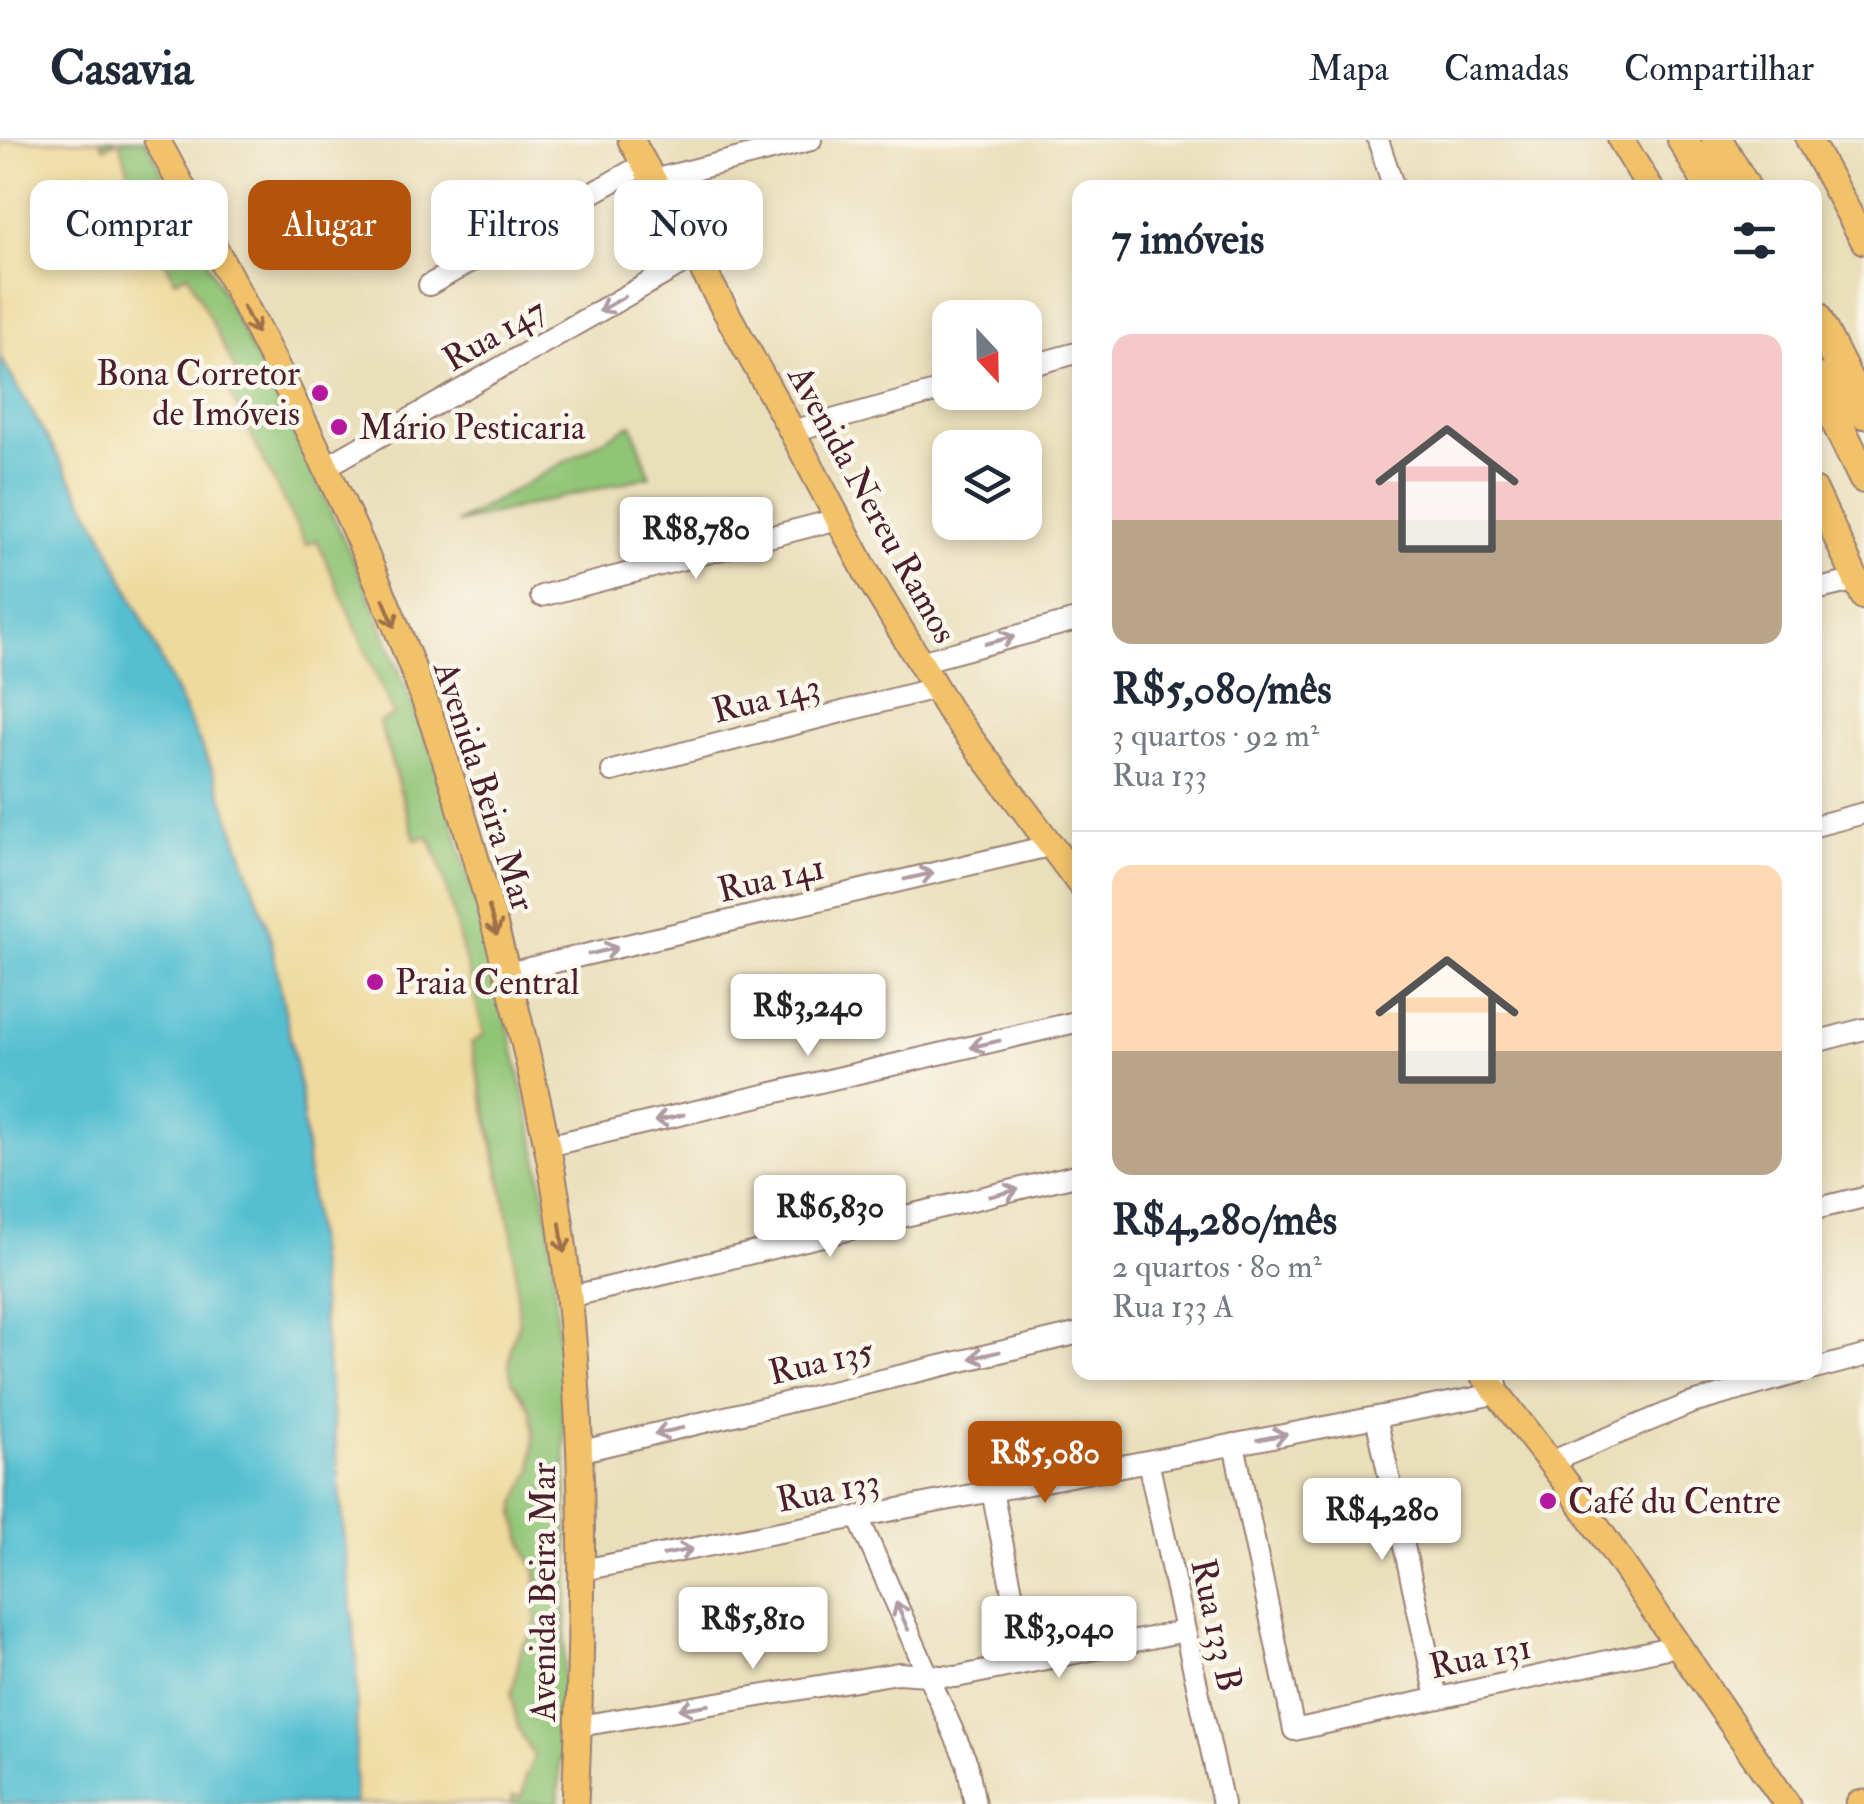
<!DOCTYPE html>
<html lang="pt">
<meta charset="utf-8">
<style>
body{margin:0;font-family:"IM FELL Double Pica",serif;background:#f6f6f7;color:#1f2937;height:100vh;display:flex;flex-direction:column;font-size:38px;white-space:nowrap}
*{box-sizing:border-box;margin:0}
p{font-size:32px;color:#747a83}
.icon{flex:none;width:55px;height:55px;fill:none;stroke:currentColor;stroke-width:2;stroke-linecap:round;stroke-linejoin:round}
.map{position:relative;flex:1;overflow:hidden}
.drawer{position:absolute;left:1072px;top:40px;width:750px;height:1200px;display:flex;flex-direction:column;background:#fff;border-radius:20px;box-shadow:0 5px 15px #0003}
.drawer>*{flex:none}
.hud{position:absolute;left:30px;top:40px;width:892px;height:90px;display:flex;gap:20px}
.needle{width:65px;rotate:158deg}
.fabs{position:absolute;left:932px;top:160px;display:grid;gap:20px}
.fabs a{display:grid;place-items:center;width:110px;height:110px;border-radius:20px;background:#fff;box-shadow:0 5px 15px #0003;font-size:50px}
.price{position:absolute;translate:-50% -85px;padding:0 22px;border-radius:10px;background:#fff;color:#222;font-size:32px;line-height:65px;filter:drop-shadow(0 2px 5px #0008)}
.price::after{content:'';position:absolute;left:50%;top:60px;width:30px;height:22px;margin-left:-15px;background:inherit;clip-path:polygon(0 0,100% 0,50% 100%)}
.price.selected{background:#b45309;color:#fff}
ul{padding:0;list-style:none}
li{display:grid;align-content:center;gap:20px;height:530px;padding:0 40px}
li+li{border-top:2px solid #e0e1e3}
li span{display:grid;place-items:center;height:310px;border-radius:20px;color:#555}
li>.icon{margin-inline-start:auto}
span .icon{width:180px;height:180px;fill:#fffc;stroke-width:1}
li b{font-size:42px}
h2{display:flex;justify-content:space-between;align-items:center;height:120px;padding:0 40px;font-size:42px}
.pill{padding:0 35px;border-radius:20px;background:#fff;box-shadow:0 5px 15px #0003;font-size:35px;line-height:90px}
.pill.selected{background:#b45309;color:#fff}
header{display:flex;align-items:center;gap:60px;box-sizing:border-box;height:140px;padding:0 50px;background:#fff;border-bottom:2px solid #e0e1e3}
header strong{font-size:48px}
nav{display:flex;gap:55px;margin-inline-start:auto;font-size:35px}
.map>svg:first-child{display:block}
.green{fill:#91c576;stroke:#6e7250;stroke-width:2.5}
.sand{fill:#eeda9e;stroke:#9c7c64;stroke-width:2.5}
.water{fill:#55bfd1;stroke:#506f7e;stroke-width:2.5}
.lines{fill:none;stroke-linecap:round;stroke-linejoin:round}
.minor-casing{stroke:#9a7f73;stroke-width:24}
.major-casing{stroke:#9a7f73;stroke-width:29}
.highway-casing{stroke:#9a7f73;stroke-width:34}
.minor{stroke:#fff;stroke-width:20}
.major{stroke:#f2c26a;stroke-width:25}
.highway{stroke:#f2c26a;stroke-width:30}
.oneway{stroke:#ae9aa0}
.oneway2{stroke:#9e704a}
.poi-dot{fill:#b5179e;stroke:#fbf7ec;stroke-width:4}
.labels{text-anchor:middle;stroke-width:9;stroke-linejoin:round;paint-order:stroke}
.street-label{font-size:35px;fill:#4a1f2b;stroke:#fbf7ec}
.poi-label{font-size:35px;fill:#4a1f2b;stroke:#fbf7ec;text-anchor:start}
</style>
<header>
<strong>Casavia</strong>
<nav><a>Mapa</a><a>Camadas</a><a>Compartilhar</a></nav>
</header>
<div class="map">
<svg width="1864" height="1664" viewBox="0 0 1864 1664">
<rect width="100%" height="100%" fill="#fbf7ec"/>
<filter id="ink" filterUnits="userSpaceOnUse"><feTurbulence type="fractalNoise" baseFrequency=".01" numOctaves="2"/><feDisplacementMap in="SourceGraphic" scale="20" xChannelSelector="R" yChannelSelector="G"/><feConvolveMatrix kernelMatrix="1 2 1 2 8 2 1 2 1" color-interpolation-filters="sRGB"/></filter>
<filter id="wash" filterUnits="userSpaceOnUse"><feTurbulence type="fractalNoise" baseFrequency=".0048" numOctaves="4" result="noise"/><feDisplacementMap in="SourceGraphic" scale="40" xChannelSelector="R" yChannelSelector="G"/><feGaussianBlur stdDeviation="2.25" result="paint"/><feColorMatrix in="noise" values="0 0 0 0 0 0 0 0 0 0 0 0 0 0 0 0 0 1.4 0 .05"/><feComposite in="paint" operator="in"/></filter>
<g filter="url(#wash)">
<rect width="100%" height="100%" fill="#eadfbb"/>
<!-- green -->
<path class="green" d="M100,0H146L305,316L366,447L433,615L491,813L533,993L550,1089L555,1152L566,1323L568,1436L558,1664H516L512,1661L513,1655L522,1656L525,1636L534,1617L518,1588L511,1555L522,1506L533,1493L538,1450L536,1429L528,1417L515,1376L517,1360L532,1330L534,1292L525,1260L512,1241L509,1227L511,1205L519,1182L500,1031L471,903L484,894L440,724L430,697L416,700L379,581L393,575L317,401L306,406L223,241L237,234L187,134L175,140L141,74L152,68L130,36L119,1L104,8Z
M632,284L650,336L456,383Z"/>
<!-- sand -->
<path class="sand" d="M0,0H100L104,8L119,0L130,36L152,69L141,75L175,140L188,134L237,234L224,242L306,405L317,400L394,575L379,582L415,700L429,697L440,724L484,894L471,903L513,1099L519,1182L511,1205L509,1227L512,1241L530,1269L534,1292L532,1330L517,1360L515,1376L528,1417L536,1429V1475L533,1493L522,1506L511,1555L518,1588L534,1617L525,1637L522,1657L513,1656L512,1661L516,1664H355L357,1524L300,949L269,791L215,636L101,391L0,217Z"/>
<!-- water -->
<path class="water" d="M0,217L101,391L215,636L269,791L300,949L357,1524L355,1664H0Z"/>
</g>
<g filter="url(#ink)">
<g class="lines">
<!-- minor casing -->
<g class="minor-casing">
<path id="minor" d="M1378,0L1394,48
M653,40L811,0
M429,145L644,24
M1025,227L1080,212
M792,291L950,248
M324,328L696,116
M1815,450L1857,440
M541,456L838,379
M920,522L1080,479
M612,631L935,548
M1815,686L1864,673
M508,833L1049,706
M1815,902L1864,889
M547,1006L1080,881
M1815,1069L1864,1057
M569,1157L1080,1034
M1815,1229L1864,1216
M1376,1277L1437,1558
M1234,1304L1294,1590L1680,1505
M578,1312L1080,1193
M1148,1321L1223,1664
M1550,1322L1689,1264L1802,1232
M992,1351L1026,1522
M858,1377L967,1623L975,1664
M582,1430L1475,1258L1498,1253L1497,1244
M579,1586L898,1533L956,1537L1185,1491"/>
</g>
<!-- major casing -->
<g class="major-casing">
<path id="major" d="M157,0C264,199 374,404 445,619C475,711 501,804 523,898C539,966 555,1034 563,1104C587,1289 584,1478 575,1664
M631,0L787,282L871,441L949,570L1080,744
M1621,0L1650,48
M1809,0L1864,101
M1815,351L1864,457
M1481,1232L1570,1348L1787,1664
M1859,1664L1864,1663"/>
</g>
<!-- highway casing -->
<g class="highway-casing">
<path id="highway" d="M1683,0L1711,48
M1717,0L1745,48
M1815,176L1864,273
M1815,238L1864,338"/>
</g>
<!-- minor -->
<use href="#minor" class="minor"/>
<!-- major -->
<use href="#major" class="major"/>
<!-- highway -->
<use href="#highway" class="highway"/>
</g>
<!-- one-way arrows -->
<defs><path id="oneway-shaft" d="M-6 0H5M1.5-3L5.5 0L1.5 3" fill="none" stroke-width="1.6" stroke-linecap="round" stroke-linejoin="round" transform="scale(2.5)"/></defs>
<g class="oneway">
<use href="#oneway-shaft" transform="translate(612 164) rotate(150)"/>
<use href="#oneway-shaft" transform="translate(1000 500) rotate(-15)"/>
<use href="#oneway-shaft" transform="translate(919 736) rotate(-13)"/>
<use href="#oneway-shaft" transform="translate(603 811) rotate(-13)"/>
<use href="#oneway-shaft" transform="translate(985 904) rotate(167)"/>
<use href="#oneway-shaft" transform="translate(669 978) rotate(167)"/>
<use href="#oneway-shaft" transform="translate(1004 1053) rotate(-14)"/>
<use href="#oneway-shaft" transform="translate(985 1215) rotate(167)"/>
<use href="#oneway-shaft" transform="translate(669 1291) rotate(167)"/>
<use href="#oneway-shaft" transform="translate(1272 1297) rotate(-11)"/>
<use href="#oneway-shaft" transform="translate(678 1412) rotate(-11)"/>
<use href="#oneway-shaft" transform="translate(902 1476) rotate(-114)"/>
<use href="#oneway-shaft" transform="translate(694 1567) rotate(171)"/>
</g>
<g class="oneway2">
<use href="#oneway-shaft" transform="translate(250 180) rotate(63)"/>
<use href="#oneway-shaft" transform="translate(389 473) rotate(68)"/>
<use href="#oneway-shaft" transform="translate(493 781) rotate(74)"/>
<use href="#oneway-shaft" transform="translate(562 1098) rotate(82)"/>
</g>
</g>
<!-- markers -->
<g class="poi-dot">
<circle cx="320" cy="253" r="10"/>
<circle cx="339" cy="287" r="10"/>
<circle cx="375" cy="842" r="10"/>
<circle cx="1548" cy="1361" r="10"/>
</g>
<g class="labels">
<!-- street labels -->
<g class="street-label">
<text transform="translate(494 194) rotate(-30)" y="12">Rua 147</text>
<text transform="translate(873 364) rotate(61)" y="12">Avenida Nereu Ramos</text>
<text transform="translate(766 558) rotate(-14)" y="12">Rua 143</text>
<text transform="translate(485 646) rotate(72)" y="12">Avenida Beira Mar</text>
<text transform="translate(771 738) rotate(-13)" y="12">Rua 141</text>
<text transform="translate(821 1221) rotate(-13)" y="12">Rua 135</text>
<text transform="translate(828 1350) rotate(-11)" y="12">Rua 133</text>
<text transform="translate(543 1452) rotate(-90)" y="12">Avenida Beira Mar</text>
<text transform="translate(1217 1485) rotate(78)" y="12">Rua 133 B</text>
<text transform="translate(1480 1516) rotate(-12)" y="12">Rua 131</text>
</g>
<!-- poi labels -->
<g class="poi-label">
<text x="300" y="245" text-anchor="end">Bona Corretor<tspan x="300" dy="40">de Imóveis</tspan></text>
<text x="359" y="299">Mário Pesticaria</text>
<text x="395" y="854">Praia Central</text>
<text x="1568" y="1373">Café du Centre</text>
</g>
</g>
</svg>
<div class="fabs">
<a><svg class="needle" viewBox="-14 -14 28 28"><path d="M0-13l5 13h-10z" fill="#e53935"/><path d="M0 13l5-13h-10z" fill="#747a83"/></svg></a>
<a><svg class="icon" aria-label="layers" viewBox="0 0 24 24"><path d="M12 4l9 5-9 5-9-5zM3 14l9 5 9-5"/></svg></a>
</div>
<b class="price" style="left:696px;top:442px">R$8,780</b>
<b class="price" style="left:808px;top:919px">R$3,240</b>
<b class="price" style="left:830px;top:1120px">R$6,830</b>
<b class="price selected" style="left:1045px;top:1366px">R$5,080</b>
<b class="price" style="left:1382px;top:1423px">R$4,280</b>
<b class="price" style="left:753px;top:1532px">R$5,810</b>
<b class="price" style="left:1059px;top:1541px">R$3,040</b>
<div class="hud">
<a class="pill">Comprar</a>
<a class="pill selected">Alugar</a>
<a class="pill">Filtros</a>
<a class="pill">Novo</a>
</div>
<section class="drawer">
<h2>7 imóveis<svg class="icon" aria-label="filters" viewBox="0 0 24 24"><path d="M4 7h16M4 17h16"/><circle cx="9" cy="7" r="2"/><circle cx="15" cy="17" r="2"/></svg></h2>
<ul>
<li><span style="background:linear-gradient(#f6c9c9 60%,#b9a48a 0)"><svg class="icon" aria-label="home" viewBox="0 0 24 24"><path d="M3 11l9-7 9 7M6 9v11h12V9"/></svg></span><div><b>R$5,080/mês</b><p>3 quartos · 92 m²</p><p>Rua 133</p></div></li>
<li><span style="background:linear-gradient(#ffd9b3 60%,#b9a48a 0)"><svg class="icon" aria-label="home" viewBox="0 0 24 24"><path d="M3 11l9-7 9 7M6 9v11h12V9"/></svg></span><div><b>R$4,280/mês</b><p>2 quartos · 80 m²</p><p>Rua 133 A</p></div></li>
</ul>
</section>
</div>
